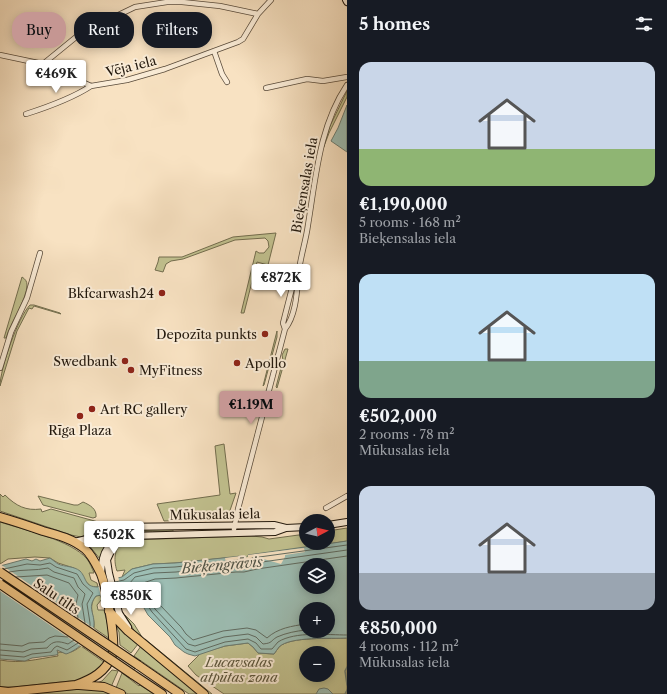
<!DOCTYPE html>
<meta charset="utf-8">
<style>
body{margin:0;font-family:"Libre Caslon Text",serif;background:#20242c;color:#f1f3f6;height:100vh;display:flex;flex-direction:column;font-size:15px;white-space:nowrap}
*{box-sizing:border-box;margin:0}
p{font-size:13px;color:#9ea1a6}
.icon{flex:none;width:22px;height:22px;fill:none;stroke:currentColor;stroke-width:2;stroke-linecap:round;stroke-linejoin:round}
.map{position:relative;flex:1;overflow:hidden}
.panel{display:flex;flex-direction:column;background:#171b24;width:320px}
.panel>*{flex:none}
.hud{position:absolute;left:12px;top:12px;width:275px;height:36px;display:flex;gap:8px}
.needle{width:26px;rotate:83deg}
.controls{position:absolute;left:299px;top:514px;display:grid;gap:8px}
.controls a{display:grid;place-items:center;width:36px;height:36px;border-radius:50%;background:#171b24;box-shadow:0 2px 10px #0003;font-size:20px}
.price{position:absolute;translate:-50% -34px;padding:0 9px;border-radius:4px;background:#fff;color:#222;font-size:13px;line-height:26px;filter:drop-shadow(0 1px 2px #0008)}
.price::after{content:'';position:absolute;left:50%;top:24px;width:12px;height:9px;margin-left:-6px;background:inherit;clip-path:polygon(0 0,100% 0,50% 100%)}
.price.on{background:#c59692;color:#111}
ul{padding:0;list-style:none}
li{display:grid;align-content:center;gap:8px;height:212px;padding:0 12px}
li span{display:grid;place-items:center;height:124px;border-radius:12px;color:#555}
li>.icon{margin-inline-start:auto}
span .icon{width:72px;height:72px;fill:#fffc;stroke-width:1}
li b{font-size:17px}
h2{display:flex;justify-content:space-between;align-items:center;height:48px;padding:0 12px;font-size:17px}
.pill{padding:0 14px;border-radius:16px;background:#171b24;box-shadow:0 2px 10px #0003;font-size:14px;line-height:36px}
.pill.on{background:#c59692;color:#111}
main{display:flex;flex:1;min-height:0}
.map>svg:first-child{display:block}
.green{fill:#c2c290;stroke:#726d4e;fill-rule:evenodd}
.water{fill:#9dbeb4;stroke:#6c7c71;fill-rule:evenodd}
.pier{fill:#f8e2c2}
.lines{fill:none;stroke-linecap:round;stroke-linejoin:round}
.shore{stroke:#606b60;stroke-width:1}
.stream{stroke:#6c7c71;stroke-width:1.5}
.street-casing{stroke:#584a3a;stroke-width:6}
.secondary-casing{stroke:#22180d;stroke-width:8}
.highway-casing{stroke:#22180d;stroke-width:10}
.street{stroke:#faecd7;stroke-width:4.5}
.secondary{stroke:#faecd7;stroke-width:6}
.highway{stroke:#ecc181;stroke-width:8}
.highway-bridge-casing{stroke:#22180d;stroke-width:10;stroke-linecap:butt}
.highway-bridge{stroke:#ecc181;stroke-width:8}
.poi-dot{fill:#8f2418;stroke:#faecd7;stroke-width:1.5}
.labels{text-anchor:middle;stroke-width:4;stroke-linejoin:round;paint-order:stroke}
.street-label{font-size:13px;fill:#22180d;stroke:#faecd7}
.poi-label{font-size:13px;fill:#22180d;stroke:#faecd7;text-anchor:end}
.park-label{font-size:13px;font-style:italic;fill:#5a543b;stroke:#faecd7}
.water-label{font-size:14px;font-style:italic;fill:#4d5247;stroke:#faecd7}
</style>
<main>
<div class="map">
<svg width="347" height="694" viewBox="0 0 347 694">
<rect width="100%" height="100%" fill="#f8e2c2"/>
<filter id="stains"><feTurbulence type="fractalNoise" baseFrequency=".005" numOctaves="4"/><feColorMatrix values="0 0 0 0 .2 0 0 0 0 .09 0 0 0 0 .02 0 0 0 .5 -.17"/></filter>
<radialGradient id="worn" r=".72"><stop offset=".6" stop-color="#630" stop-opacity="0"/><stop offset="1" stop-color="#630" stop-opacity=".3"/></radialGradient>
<!-- green -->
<path class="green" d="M347,91V97L329,133L323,149L330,126Z
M276,233L268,265L257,262L244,313H241L256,251L259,253H264L269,247L268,241L265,238L235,240L183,259L171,261L166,264L163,272L155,270L158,262L159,257H182L233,237Z
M22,277C25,279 27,281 27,285C27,299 10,323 6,338H4Z
M30,305H34L60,313L61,314L34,306L32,309L29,308L17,331L0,386C0,369 18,317 30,305Z
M277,331V337L264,385L263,386Z
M285,349H288L277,388L276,387L283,360L282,355Z
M224,444L230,494L236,493L227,519L164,521L157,504L220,495L215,446Z
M0,494L3,497L5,495C16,506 26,511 41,509L42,512L51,509L102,523H120L100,528L81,537L71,535L0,511Z
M38,496L74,505H78L83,502C90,505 97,509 96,517L93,518L43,505Z
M0,522C24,530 71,540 87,559C90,563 92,568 94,573H89L91,580L97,583L98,587H92L89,585L74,568L58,563L50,558L35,557L8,559L0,564Z
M347,528V541L304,548L285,557L225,558L175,563L153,564L132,569L122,577L125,570L117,571C113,559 114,545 128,540L251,536L262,537L269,539L306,534V543H328V531Z
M173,529V531C159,532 129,529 118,537C111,542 106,552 100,559L88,544V542L113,531Z
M100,595L102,599L97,605L98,610H104L110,634V639L94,628C95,616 87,607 96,596Z
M125,615L134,624L142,637L136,634Z
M116,626L138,644L131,653L120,645L119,632Z
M347,638V694H224L196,675L188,666L201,653L225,646L248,643L253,647L258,653L274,654C276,652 277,649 279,647C290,636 332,639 347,638ZM306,653H328V675H306Z
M145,639L212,694H209L144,641Z
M81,646L104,662L96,673L80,680L14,687H0V660C22,664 36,659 58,656L57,652C68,653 71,654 81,646Z
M141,646L200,694H189L134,656Z
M112,670L118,671L111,687L97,683L102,681Z
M122,673L139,686L140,685L154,694H128L116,688Z
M79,689L101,690L109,692L108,694H28Z"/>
<!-- water -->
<path class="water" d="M347,105V152L331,141L338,128Z
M347,541V638C332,639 290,636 279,647C277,649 276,652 274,654L258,653L253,647L248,643L225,646L195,656L188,654L184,652L175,645L170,637L148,615L140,601L137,598L125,594L111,597L102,595L96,596C87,607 94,612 94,623C95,634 77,651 66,654L57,650L58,654L56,655L32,658L25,661L0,659V566L26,559L32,561L36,559L40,561L50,558C53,560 55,562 58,564C65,567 74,566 80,571C87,578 84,587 98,587L104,581L122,577L132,569L153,564L175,563L241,556V558L248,557V555ZM306,565H328V587H306ZM306,609H328V631H306Z
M324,688L328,689L333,694H316L319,689Z"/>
<!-- pier -->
<path class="pier" d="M304,548L305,552L285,555V557L281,564L260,558L226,562L225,558L241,556V558L248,557V555Z
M0,564L95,629L82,647L0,591Z
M118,576L123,596L111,599L101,597L98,584L103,579Z"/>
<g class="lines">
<!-- shore -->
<path class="shore" d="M4,569L27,564L40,565L50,563L56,567L77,574L83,584L93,593L87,604L90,623V626
M9,572C23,569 35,571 48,568L54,572L74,578L78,587L85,594L82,604L85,623
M16,577L47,575L69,583L78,595L76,604L78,618
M115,582L124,580L134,573L153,568L175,567L237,560C243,562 248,561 252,558L347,545
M118,591L126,590L138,594L142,597L152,612L186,649L195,652L225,642L248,639L256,643L261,649H272C274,647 276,644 278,642C295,631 328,635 347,635
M306,624C292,626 278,628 267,638L256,630L247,628L223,631L193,640L186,634L181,627L160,605L152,591L144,585L143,583L155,579L176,578L236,572H244L257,569L347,556
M306,630C296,631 286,633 277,637C270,641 273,643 263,644L256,637L248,634L224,637L195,646L188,644L155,609L146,594L141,590L130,586L129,584L135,577L154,573L176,572L236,565L243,566L255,563L347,550
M0,644L22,646L29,643L44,642L49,638L55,636L68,637
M0,650L23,652L31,649L47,648C53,640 59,641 68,644L74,640
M0,655L24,657L32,654L51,652L54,648L57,646L67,650L78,643"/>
<!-- stream -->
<path class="stream" d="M347,667L345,671L347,685
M345,694L347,690"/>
<!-- street casing -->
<g class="street-casing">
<path id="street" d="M214,51L222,74L227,82
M0,55L43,64L91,86L127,80L165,69L238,42L243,39L258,14L271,0
M43,64L81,33L135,7L167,2H182L220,6L258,14
M266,88L307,79L323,81L347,77
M26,114C48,107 71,99 91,86
M285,329L283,323L294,280L298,272
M0,368L11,332L27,298L40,253
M326,508L347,496
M234,529L238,509L285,329C297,314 297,288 299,270C301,255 306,240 308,225C316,177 319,127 347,85"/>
</g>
<!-- secondary casing -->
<g class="secondary-casing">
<path id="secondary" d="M346,0L347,2
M328,525L347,522
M74,542L87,539L109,529L115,527L274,525L286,528L306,527
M117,543L113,547L107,560L109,573L119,613L128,627
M101,574C102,551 107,542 130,536L275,532L286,528"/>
</g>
<!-- highway casing -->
<g class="highway-casing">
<path id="highway" d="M0,517C14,521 29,526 43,531C58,535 73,539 85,549C92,555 97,566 101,574C106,587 117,644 112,655C106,672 92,679 76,685L8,692L0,691
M109,611L128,631L204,694
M138,665L180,694
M132,674L162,694
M79,685L104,687L121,694"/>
</g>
<!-- street -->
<use href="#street" class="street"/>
<!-- secondary -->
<use href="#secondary" class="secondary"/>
<!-- highway -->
<use href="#highway" class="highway"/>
<!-- highway-bridge casing -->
<g class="highway-bridge-casing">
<path id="highway-bridge" d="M0,572L138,665
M0,584L132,674"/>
</g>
<!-- highway-bridge -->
<use href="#highway-bridge" class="highway-bridge"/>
</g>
<!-- markers -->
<g class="poi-dot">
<circle cx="162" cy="293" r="4"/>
<circle cx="265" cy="334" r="4"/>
<circle cx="125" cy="361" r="4"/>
<circle cx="237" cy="363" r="4"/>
<circle cx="131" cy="370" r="4"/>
<circle cx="92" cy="409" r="4"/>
<circle cx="80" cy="416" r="4"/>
</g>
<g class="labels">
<!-- street labels -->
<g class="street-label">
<text transform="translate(131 66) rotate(-14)" y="5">Vēja iela</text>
<text transform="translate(304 185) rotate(-80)" y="5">Bieķensalas iela</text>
<text transform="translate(215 514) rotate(-1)" y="5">Mūkusalas iela</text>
<text transform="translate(57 596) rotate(34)" y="5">Salu tilts</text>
</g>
<!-- poi labels -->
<g class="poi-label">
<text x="154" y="298">Bkfcarwash24</text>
<text x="257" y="339">Depozīta punkts</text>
<text x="117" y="366">Swedbank</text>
<text x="245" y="368" text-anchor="start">Apollo</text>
<text x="139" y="375" text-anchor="start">MyFitness</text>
<text x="100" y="414" text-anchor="start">Art RC gallery</text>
<text x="80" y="435" text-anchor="middle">Rīga Plaza</text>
</g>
<!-- park labels -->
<g class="park-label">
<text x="239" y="667">Lucavsalas<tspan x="239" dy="15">atpūtas zona</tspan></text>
</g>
<!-- water labels -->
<g class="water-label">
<text transform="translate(222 565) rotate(-5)" y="5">Bieķengrāvis</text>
</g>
</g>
<rect width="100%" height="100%" filter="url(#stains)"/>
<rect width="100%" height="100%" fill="url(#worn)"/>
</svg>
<div class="controls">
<a><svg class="needle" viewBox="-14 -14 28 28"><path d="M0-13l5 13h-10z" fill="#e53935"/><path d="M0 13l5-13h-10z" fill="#9ea1a6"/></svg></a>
<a><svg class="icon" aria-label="layers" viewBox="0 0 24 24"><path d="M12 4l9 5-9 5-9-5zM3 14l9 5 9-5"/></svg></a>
<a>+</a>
<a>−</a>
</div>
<b class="price" style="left:56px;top:94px">€469K</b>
<b class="price" style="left:281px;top:298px">€872K</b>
<b class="price on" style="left:251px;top:425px">€1.19M</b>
<b class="price" style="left:114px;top:555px">€502K</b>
<b class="price" style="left:131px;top:616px">€850K</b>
<div class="hud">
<a class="pill on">Buy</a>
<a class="pill">Rent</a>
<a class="pill">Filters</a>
</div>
</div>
<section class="panel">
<h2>5 homes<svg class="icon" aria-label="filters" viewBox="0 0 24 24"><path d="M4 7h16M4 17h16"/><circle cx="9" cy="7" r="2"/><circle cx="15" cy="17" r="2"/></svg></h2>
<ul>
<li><span style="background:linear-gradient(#c9d6e8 70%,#8fb573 0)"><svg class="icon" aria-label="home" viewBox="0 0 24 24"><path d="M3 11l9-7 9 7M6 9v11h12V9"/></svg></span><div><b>€1,190,000</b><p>5 rooms · 168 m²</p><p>Bieķensalas iela</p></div></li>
<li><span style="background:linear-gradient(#bfe0f5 70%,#7fa58c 0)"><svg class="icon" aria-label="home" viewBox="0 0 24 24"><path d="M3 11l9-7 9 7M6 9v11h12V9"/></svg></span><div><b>€502,000</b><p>2 rooms · 78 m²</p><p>Mūkusalas iela</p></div></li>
<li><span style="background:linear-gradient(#c9d6e8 70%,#9aa5b1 0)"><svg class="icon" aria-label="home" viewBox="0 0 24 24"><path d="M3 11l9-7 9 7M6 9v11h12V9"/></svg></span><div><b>€850,000</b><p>4 rooms · 112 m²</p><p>Mūkusalas iela</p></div></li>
</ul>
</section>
</main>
